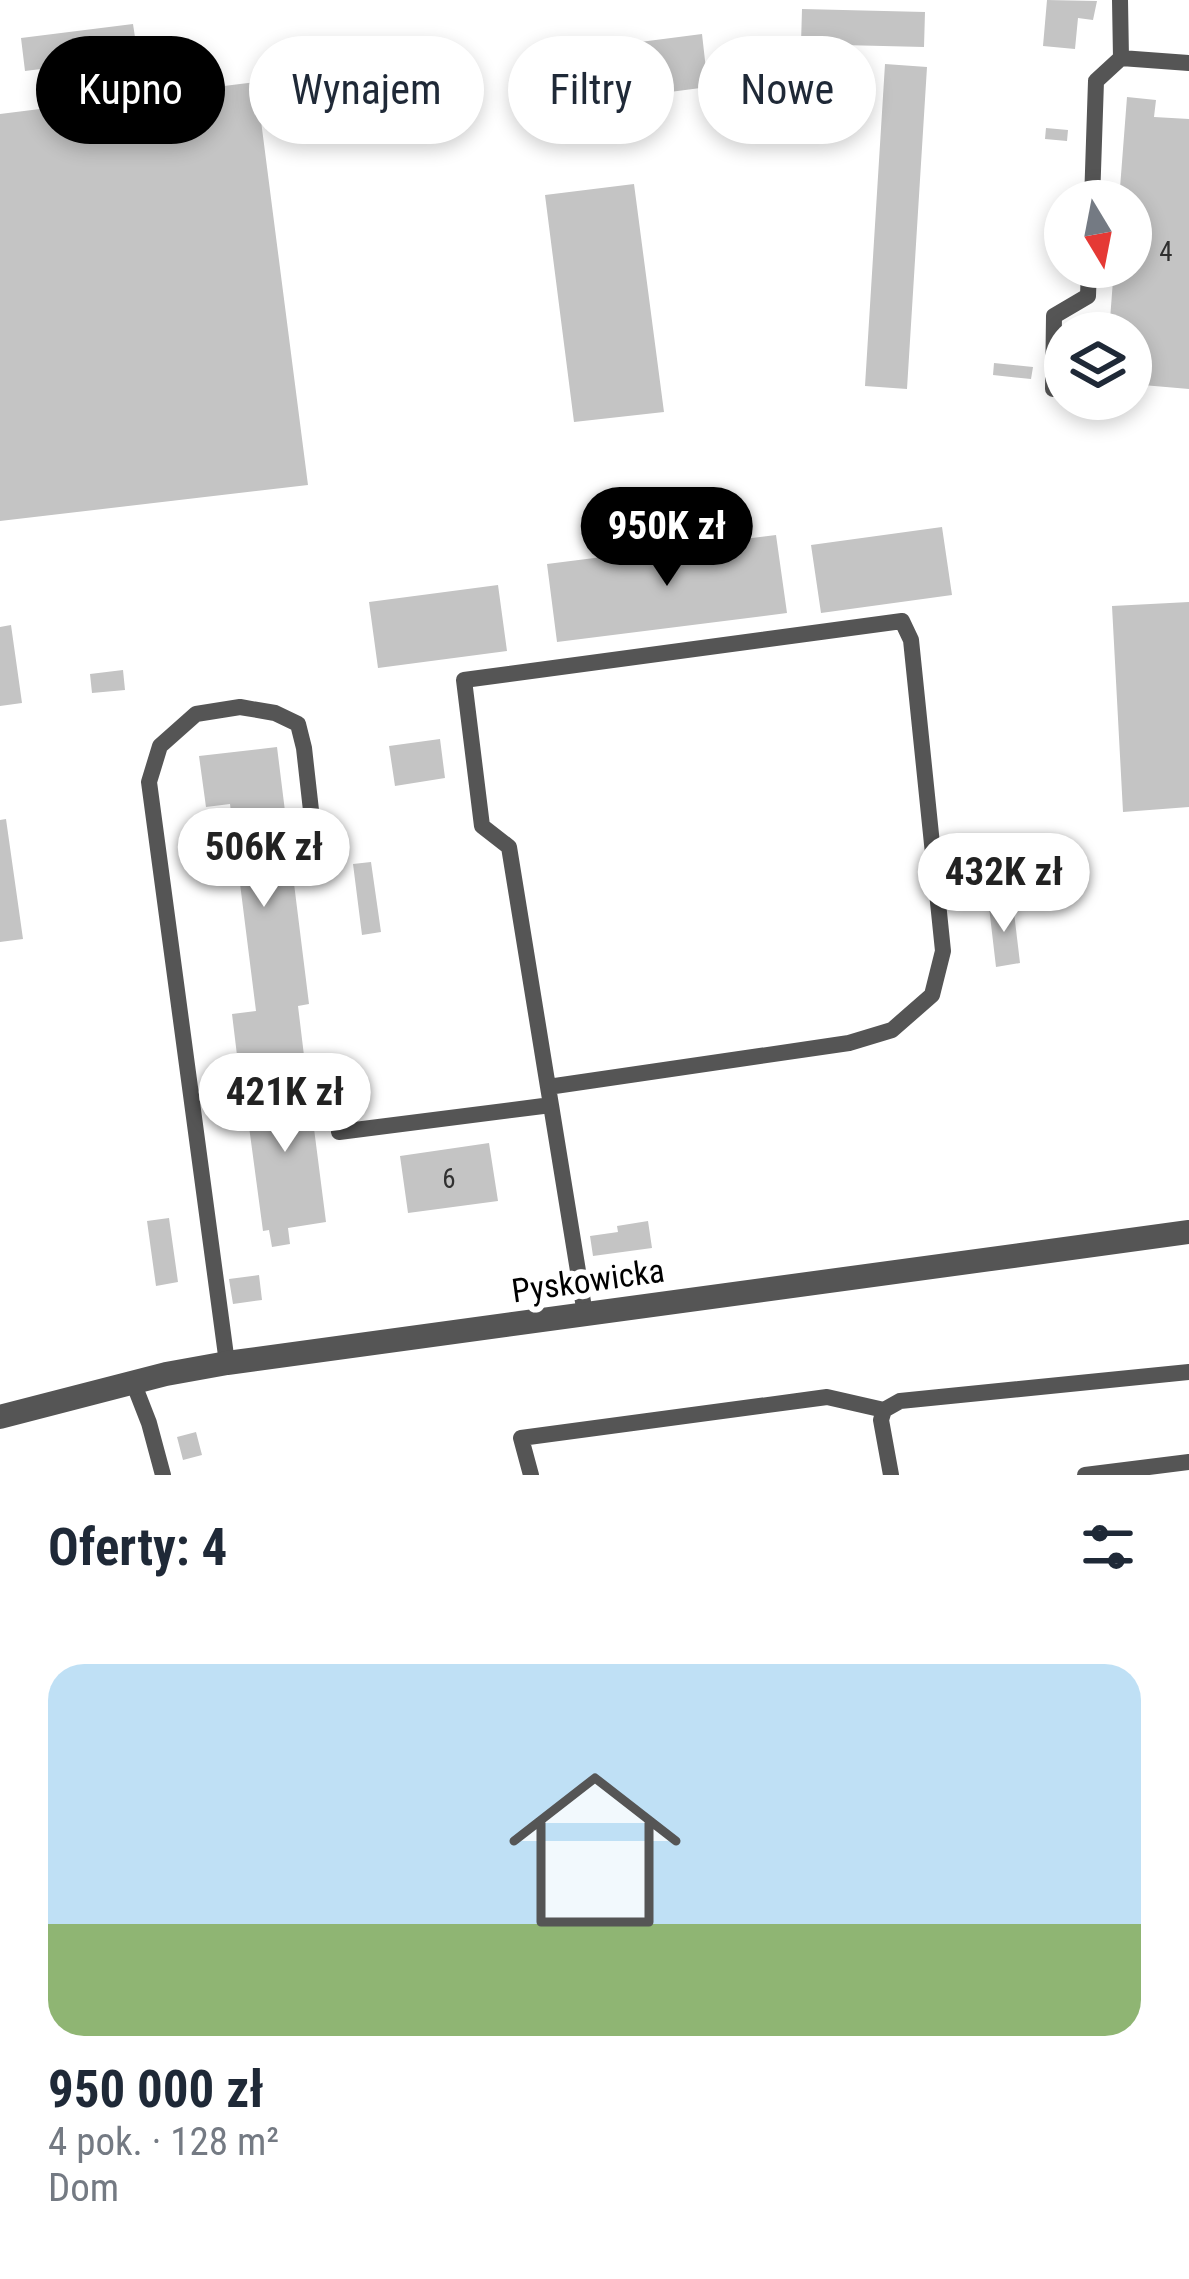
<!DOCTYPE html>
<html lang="pl">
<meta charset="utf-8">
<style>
body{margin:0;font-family:"Roboto Condensed",sans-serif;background:#f6f6f7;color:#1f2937;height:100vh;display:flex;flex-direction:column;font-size:45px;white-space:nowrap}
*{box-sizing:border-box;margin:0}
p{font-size:39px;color:#747a83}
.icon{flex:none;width:66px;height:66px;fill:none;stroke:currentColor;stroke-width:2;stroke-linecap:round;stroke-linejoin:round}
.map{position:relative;height:1475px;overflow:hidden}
.side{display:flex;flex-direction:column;background:#fff;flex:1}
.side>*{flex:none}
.hud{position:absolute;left:36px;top:36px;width:1119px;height:108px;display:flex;gap:24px}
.needle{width:78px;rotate:170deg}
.buttons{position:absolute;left:1044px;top:180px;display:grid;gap:24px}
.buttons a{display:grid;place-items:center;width:108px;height:108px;border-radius:50%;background:#fff;box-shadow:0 6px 18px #0003;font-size:60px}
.price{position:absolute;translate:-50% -102px;padding:0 27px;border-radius:42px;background:#fff;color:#222;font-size:39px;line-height:78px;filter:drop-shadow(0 3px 6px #0008)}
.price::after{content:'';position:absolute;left:50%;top:72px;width:36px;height:27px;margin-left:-18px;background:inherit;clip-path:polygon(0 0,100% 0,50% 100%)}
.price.on{background:#000;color:#fff}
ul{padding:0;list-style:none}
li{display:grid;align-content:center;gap:24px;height:636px;padding:0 48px}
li+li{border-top:3px solid #e0e1e3}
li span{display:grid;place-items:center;height:372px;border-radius:36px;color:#555}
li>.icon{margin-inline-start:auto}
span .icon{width:216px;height:216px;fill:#fffc;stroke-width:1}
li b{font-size:51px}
h2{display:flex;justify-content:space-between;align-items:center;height:144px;padding:0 48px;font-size:51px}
.tag{padding:0 42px;border-radius:54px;background:#fff;box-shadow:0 6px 18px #0003;font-size:42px;line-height:108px}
.tag.on{background:#000;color:#fff}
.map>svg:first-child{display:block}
.building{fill:#c4c4c4}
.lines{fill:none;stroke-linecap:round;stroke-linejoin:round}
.service{stroke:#555;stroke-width:16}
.minor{stroke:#555;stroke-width:24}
.labels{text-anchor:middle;stroke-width:12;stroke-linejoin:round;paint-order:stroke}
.number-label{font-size:27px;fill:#313131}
.street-label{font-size:33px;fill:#000;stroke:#fff}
</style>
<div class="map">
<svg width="1189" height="1475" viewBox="0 0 1189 1475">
<rect width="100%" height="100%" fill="#fff"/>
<!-- building -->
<path class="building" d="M1047,0L1097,1L1093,20L1078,18L1075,49L1043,46Z
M802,9L925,12L924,47L801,44Z
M133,24L138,57L25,71L21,38Z
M702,34L708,87L647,95L640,42Z
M580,50L587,101L537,108L530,57Z
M885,64L927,67L907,389L865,386Z
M256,82L308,485L0,521V114Z
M1127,97L1156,100L1154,117L1189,119V389L1131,384V333H1109L1114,267H1131V201H1119Z
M1046,128L1068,130L1067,141L1045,139Z
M634,184L664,412L574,422L545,195Z
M994,363L1033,367L1031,379L993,375Z
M942,527L952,595L821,613L811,545Z
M776,535L787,613L557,642L547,564Z
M498,585L507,651L378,668L369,602Z
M1189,602V807L1123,812L1112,606Z
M11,625L22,703L0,706V627Z
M123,670L125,690L92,693L90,674Z
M440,739L445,778L395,786L389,746Z
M277,747L309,1004L298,1006L306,1072L240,1080L232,1014L256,1011L230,804L206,807L199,756Z
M6,819L23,939L0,942V820Z
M371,862L381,932L362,935L353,864Z
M1013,904L1020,963L996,967L989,907Z
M307,1074L326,1222L288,1228L290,1244L272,1247L269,1230L263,1231L243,1082Z
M489,1143L498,1201L408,1213L400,1156Z
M169,1218L178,1282L156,1286L147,1221Z
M648,1221L652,1248L593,1256L590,1236L618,1232L617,1226Z
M259,1275L262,1300L233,1304L229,1279Z
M196,1432L202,1455L183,1460L177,1437Z"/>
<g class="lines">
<!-- service -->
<path class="service" d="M1120,0L1121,58L1189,63
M1092,201L1096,81L1121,58
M1053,389L1054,316L1088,296L1089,267
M548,1087L849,1043L892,1030L932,995L943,951L911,640L902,621L464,680L482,826L509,847L548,1087L551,1105L585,1314
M339,1132L551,1105
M227,1363L149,782L160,746L196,714L240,707L275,713L298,724L304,748L315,846
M133,1382L149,1423L163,1475
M531,1475L521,1438L827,1397L884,1410
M891,1475L881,1420L884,1410L900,1401L1189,1372
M1085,1475L1189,1462"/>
<!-- minor -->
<path class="minor" d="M0,1417L166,1374L227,1363L1189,1232"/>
</g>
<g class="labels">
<!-- number labels -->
<g class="number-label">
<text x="1166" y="261">4</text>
<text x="449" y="1188">6</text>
</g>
<!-- street labels -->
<g class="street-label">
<text transform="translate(588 1280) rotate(-8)" y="12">Pyskowicka</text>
</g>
</g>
</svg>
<div class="buttons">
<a><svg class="needle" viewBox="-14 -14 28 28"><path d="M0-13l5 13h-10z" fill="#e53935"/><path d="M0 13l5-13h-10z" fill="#747a83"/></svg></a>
<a><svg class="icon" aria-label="layers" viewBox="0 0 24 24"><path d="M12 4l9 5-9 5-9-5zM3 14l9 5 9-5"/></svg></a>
</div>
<b class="price on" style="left:667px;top:589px">950K zł</b>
<b class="price" style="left:264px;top:910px">506K zł</b>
<b class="price" style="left:1004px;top:935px">432K zł</b>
<b class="price" style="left:285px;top:1155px">421K zł</b>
<div class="hud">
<a class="tag on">Kupno</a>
<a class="tag">Wynajem</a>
<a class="tag">Filtry</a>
<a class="tag">Nowe</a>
</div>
</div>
<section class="side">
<h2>Oferty: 4<svg class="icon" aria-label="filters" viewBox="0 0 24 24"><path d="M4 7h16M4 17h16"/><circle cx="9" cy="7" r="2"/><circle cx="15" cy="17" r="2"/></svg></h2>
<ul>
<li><span style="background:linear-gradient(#bfe0f5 70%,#8fb573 0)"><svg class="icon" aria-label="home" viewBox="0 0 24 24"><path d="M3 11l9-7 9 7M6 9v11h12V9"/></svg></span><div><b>950 000 zł</b><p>4 pok. · 128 m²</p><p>Dom</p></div></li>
</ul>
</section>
